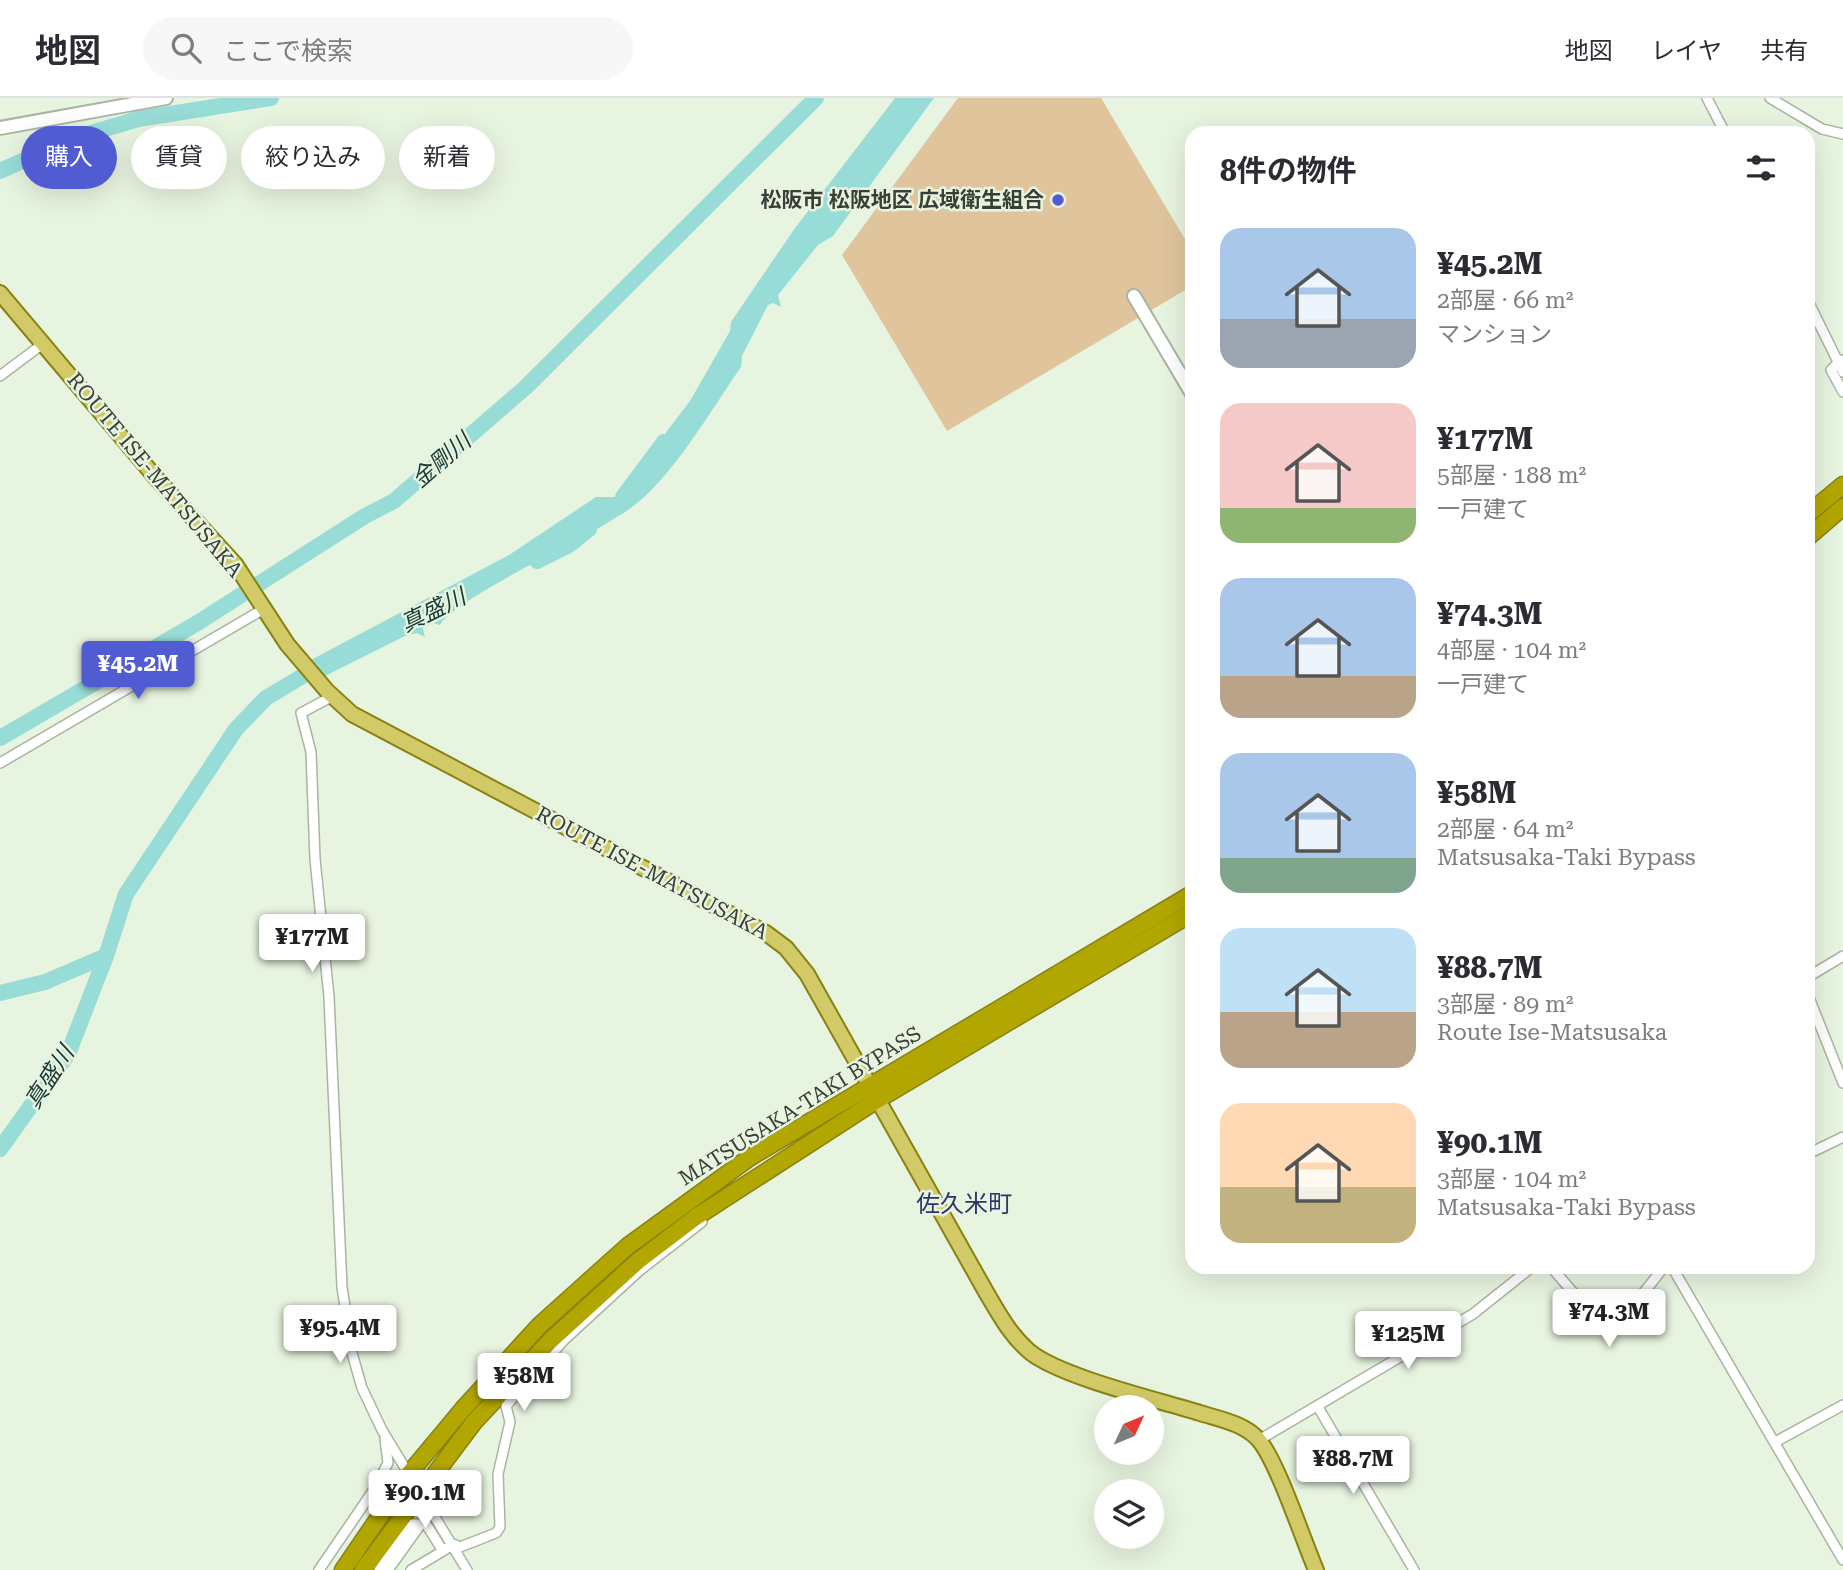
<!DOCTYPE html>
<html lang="ja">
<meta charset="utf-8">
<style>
body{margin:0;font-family:"Roboto Serif","Noto Sans JP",serif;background:#f7f7f7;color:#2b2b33;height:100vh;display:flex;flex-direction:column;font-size:26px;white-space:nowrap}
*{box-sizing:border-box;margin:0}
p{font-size:23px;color:#7c7c81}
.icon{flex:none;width:38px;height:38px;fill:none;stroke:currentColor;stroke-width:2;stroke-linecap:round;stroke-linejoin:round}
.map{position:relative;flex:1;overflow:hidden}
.sheet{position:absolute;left:1185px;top:28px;width:630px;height:1148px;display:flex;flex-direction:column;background:#fff;border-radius:21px;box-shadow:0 7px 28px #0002}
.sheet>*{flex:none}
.top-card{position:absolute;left:21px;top:28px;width:665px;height:63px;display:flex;gap:14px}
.needle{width:46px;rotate:46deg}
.fabs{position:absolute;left:1094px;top:1297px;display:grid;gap:14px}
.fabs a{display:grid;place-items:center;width:70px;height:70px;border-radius:50%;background:#fff;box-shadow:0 7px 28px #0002;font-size:35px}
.price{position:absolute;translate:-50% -60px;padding:0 16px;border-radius:7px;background:#fff;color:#222;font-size:23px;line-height:46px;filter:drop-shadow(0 2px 4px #0008)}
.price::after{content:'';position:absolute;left:50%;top:42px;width:21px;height:16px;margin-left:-10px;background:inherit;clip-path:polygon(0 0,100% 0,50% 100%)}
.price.selected{background:#525cd2;color:#fff}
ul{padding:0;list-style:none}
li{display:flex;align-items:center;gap:21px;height:175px;padding:0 35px}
li span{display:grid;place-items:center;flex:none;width:196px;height:140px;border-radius:21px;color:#555}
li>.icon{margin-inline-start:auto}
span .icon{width:84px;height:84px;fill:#fffc;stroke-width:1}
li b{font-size:30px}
h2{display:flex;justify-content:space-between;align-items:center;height:84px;padding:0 35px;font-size:30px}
.tag{padding:0 24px;border-radius:32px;background:#fff;box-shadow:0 7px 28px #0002;font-size:24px;line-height:63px}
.tag.selected{background:#525cd2;color:#fff}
header{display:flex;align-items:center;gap:42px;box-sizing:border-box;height:98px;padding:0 35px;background:#fff;border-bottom:2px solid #e1e1e2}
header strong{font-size:33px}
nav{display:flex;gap:38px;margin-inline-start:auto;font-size:24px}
.search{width:490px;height:63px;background:#f7f7f7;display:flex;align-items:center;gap:18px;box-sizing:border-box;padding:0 24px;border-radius:38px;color:#7c7c81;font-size:26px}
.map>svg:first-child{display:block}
.green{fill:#e0c49c}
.water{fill:#98dcd7}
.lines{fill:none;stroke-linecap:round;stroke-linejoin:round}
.river{stroke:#98dcd7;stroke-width:16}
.street-casing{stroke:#a9b5a1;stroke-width:12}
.secondary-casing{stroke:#a9b5a1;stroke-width:16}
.primary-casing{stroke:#888213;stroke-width:18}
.highway-casing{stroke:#888213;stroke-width:19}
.street{stroke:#fff;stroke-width:9}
.secondary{stroke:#fff;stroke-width:12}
.primary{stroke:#d1ca66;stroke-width:14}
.highway{stroke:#b2a700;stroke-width:16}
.poi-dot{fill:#525cd2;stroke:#e7f4df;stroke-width:2.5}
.labels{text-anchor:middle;stroke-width:5;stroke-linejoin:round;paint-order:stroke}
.poi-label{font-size:21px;font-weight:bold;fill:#393e36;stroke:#e7f4df;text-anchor:end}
.street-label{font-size:21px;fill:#393e36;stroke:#e7f4df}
.water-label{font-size:23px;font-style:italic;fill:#183937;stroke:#e7f4df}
.quarter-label{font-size:24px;fill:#2d346e;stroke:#e7f4df}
</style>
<header>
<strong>地図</strong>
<div class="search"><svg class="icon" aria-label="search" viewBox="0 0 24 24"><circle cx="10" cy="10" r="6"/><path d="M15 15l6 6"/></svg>ここで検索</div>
<nav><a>地図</a><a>レイヤ</a><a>共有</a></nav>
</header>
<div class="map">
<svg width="1843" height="1472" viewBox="0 0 1843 1472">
<rect width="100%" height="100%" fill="#e7f4df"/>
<!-- green -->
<path class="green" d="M958,0H1101L1192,153V188L947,333L842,157Z"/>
<!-- water -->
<path class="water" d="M895,0H934L833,138L818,147L778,197L781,209L773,205L768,207L742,258L741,269C711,312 669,386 625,414C594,434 560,451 528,468C510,478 448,511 440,527L433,525L423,530L425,539L417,535L407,537L323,579L309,563L509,457L596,399H619L648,371L667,333L690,303L730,233L731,224L795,130Z"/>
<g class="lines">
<!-- river -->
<path class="river" d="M0,73L71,41L138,21L271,0
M623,399L664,344
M537,463L569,447L589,431
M0,640L199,524L365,418L394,403L526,289L816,0
M0,895L45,884L106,858
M0,1051L68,956L106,858L126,796L236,631L266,600L321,567"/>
<!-- street casing -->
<g class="street-casing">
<path id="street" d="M1707,0L1725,35
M1770,0L1822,31L1843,36
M1808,203L1843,274
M1841,262L1831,272L1843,294
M0,278L44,245
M333,598L301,615L311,654L315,761L329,899L342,1189L352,1255L362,1290L382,1332L467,1472
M0,665L262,512
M1808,879L1843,858
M1808,897L1843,985
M1808,1056L1843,1039
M1551,1169L1610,1237L1664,1169
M1672,1169L1843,1462
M1318,1309L1414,1472
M1259,1342L1473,1216L1532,1169
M1777,1343L1843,1307
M319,1472L375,1390L388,1365L385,1341
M379,1472L412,1426H426L443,1453L453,1446L460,1449L496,1435L500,1429L498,1376L510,1324L506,1308L563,1243L639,1173L702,1124
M388,1472L421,1426
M411,1472L443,1453"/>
</g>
<!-- secondary casing -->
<g class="secondary-casing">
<path id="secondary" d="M0,30L166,0
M1134,198L1192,296"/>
</g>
<!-- primary casing -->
<g class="primary-casing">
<path id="primary" d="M0,195L157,381L235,466L287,546L327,593L352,616L766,835L786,850L807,876L986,1194C999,1216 1010,1237 1030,1254C1061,1279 1158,1302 1200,1315C1219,1321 1243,1325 1258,1341C1277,1362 1303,1442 1316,1472"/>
</g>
<!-- highway casing -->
<g class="highway-casing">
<path id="highway" d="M1808,416L1843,387
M1808,439L1843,409
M343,1472L408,1377L463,1311L540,1227L628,1148L749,1060L1192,796
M363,1472L474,1324L551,1242L638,1163L696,1119L877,1002L1192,815"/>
</g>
<!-- street -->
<use href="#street" class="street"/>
<!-- secondary -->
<use href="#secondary" class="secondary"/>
<!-- primary -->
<use href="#primary" class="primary"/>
<!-- highway -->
<use href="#highway" class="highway"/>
</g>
<!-- markers -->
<circle class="poi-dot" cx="1058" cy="102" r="7"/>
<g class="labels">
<!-- poi labels -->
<g class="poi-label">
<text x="1044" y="109">松阪市 松阪地区 広域衛生組合</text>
</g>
<!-- street labels -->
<g class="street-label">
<text transform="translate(155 377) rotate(50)" y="7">ROUTE ISE-MATSUSAKA</text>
<text transform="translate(652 775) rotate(28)" y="7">ROUTE ISE-MATSUSAKA</text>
<text transform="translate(800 1008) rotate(-32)" y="7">MATSUSAKA-TAKI BYPASS</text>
</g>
<!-- water labels -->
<g class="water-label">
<text transform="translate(441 362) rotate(-41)" y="8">金剛川</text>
<text transform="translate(433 512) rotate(-26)" y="8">真盛川</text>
<text transform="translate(49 979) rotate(-57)" y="8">真盛川</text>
</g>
<!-- quarter labels -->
<g class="quarter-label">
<text x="964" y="1114">佐久米町</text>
</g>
</g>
</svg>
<div class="fabs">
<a><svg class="needle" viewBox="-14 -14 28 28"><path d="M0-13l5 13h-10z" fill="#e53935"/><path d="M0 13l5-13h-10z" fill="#7c7c81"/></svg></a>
<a><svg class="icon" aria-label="layers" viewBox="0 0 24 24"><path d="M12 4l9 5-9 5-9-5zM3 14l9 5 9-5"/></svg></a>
</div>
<b class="price selected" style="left:138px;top:603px">¥45.2M</b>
<b class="price" style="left:312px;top:876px">¥177M</b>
<b class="price" style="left:1609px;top:1251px">¥74.3M</b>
<b class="price" style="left:340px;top:1267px">¥95.4M</b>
<b class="price" style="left:1408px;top:1273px">¥125M</b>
<b class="price" style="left:524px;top:1315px">¥58M</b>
<b class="price" style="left:1353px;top:1398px">¥88.7M</b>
<b class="price" style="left:425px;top:1432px">¥90.1M</b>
<div class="top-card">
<a class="tag selected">購入</a>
<a class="tag">賃貸</a>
<a class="tag">絞り込み</a>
<a class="tag">新着</a>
</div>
<section class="sheet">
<h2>8件の物件<svg class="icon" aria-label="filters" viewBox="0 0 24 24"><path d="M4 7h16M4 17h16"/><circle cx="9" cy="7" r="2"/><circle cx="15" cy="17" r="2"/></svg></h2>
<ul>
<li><span style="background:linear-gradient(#a9c7e8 65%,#9aa5b1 0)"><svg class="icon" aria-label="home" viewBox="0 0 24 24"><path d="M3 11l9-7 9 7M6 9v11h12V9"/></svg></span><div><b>¥45.2M</b><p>2部屋 · 66 m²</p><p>マンション</p></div></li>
<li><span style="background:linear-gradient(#f6c9c9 75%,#8fb573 0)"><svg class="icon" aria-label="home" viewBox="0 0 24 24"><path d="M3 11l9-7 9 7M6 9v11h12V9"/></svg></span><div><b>¥177M</b><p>5部屋 · 188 m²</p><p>一戸建て</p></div></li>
<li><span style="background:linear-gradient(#a9c7e8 70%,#b9a48a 0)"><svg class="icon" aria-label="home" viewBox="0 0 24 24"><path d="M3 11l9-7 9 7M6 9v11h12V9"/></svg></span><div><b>¥74.3M</b><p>4部屋 · 104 m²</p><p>一戸建て</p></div></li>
<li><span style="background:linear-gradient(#a9c7e8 75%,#7fa58c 0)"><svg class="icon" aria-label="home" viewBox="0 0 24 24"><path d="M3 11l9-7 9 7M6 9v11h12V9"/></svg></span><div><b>¥58M</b><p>2部屋 · 64 m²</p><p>Matsusaka-Taki Bypass</p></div></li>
<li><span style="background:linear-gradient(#bfe0f5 60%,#b9a48a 0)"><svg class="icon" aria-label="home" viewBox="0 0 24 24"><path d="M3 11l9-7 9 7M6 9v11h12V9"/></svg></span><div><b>¥88.7M</b><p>3部屋 · 89 m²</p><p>Route Ise-Matsusaka</p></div></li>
<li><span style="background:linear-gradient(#ffd9b3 60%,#c2b280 0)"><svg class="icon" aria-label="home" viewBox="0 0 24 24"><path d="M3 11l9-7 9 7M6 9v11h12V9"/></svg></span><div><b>¥90.1M</b><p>3部屋 · 104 m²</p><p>Matsusaka-Taki Bypass</p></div></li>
</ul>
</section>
</div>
